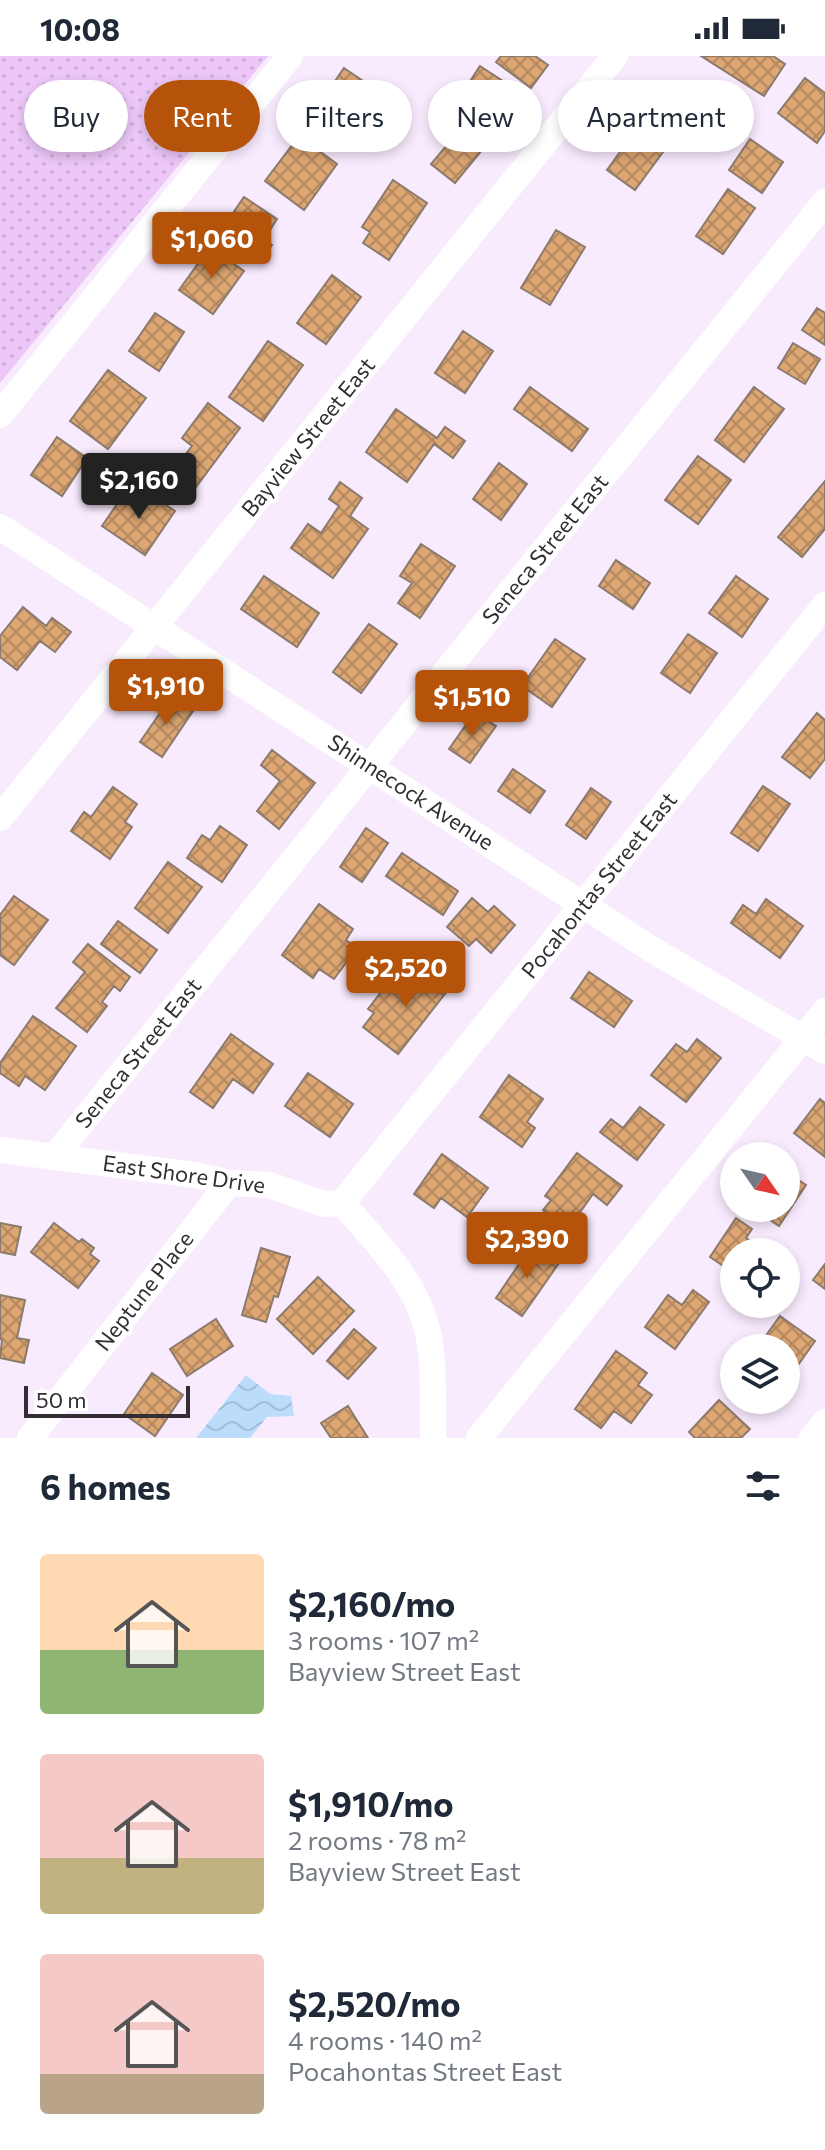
<!DOCTYPE html>
<meta charset="utf-8">
<style>
body{margin:0;font-family:Commissioner,sans-serif;background:#f2f2f3;color:#1f2937;height:100vh;display:flex;flex-direction:column;font-size:30px;white-space:nowrap}
*{box-sizing:border-box;margin:0}
p{font-size:26px;color:#747a83}
.icon{flex:none;width:44px;height:44px;fill:none;stroke:currentColor;stroke-width:2;stroke-linecap:round;stroke-linejoin:round}
.map{position:relative;height:1382px;overflow:hidden}
.details{display:flex;flex-direction:column;background:#fff;flex:1}
.details>*{flex:none}
.top-card{position:absolute;left:24px;top:24px;width:778px;height:72px;display:flex;gap:16px}
.needle{width:52px;rotate:124deg}
.fabs{position:absolute;left:720px;top:1086px;display:grid;gap:16px}
.fabs a{display:grid;place-items:center;width:80px;height:80px;border-radius:50%;background:#fff;box-shadow:0 4px 12px #0003;font-size:40px}
.scale{position:absolute;left:24px;bottom:20px;width:166px;box-sizing:border-box;padding-left:8px;border:4px solid #332d34;border-top:0;font-size:22px;line-height:28px;white-space:nowrap;color:#332d34;-webkit-text-stroke:6px #fff;paint-order:stroke}
.price{position:absolute;translate:-50% -68px;padding:0 18px;border-radius:8px;background:#b45309;color:#fff;font-size:26px;line-height:52px;filter:drop-shadow(0 2px 4px #0008)}
.price::after{content:'';position:absolute;left:50%;top:48px;width:24px;height:18px;margin-left:-12px;background:inherit;clip-path:polygon(0 0,100% 0,50% 100%)}
.price.active{background:#222;color:#fff}
ul{padding:0;list-style:none}
li{display:flex;align-items:center;gap:24px;height:200px;padding:0 40px}
li span{display:grid;place-items:center;flex:none;width:224px;height:160px;border-radius:8px;color:#555}
li>.icon{margin-inline-start:auto}
span .icon{width:96px;height:96px;fill:#fffc;stroke-width:1}
li b{font-size:34px}
h2{display:flex;justify-content:space-between;align-items:center;height:96px;padding:0 40px;font-size:34px}
.chip{padding:0 28px;border-radius:36px;background:#fff;box-shadow:0 4px 12px #0003;font-size:28px;line-height:72px}
.chip.active{background:#b45309;color:#fff}
.status{display:flex;justify-content:space-between;align-items:center;height:56px;padding:0 40px;background:#fff;direction:ltr}
.status svg{height:22px;fill:currentColor}
.map>svg:first-child{display:block}
.grass{fill:url(#grass-dots)}
.water{fill:url(#water-waves)}
.building{fill:url(#building-cross-hatch);stroke:#8b7b6d;stroke-width:2}
.lines{fill:none;stroke-linecap:round;stroke-linejoin:round}
.minor{stroke:#fff;stroke-width:26}
.labels{text-anchor:middle;stroke-width:8;stroke-linejoin:round;paint-order:stroke}
.street-label{font-size:22px;fill:#332d34;stroke:#fff}
</style>
<div class="status"><b>10:08</b><svg viewBox="0 0 49 12"><path d="M0 12V9h3v3zM5 12V6h3v6zM10 12V3h3v9zM15 12V0h3v12zM26 1h20v11H26zM47 4h2v5h-2z"/></svg></div>
<div class="map">
<svg width="825" height="1382" viewBox="0 0 825 1382">
<defs>
<pattern id="grass-dots" width="8" height="8" patternUnits="userSpaceOnUse" patternTransform="scale(2)"><rect width="8" height="8" fill="#ecc7f8"/><path d="M2 2h.1M6 6h.1" fill="none" stroke="#cbabd5" stroke-width="1.8" stroke-linecap="round"/></pattern>
<pattern id="water-waves" width="16" height="10" patternUnits="userSpaceOnUse" patternTransform="scale(2)"><rect width="16" height="10" fill="#bbdcfb"/><path d="M0 5q4-4 8 0t8 0" fill="none" stroke="#a1bdd8"/></pattern>
<pattern id="building-cross-hatch" width="8" height="8" patternUnits="userSpaceOnUse" patternTransform="scale(2)"><rect width="8" height="8" fill="#dda673"/><path d="M0 0l8 8M0 8l8-8" fill="none" stroke="#b4885f"/></pattern>
</defs>
<rect width="100%" height="100%" fill="#f9ebfe"/>
<!-- grass -->
<path class="grass" d="M0,0H268L0,327Z"/>
<!-- water -->
<path class="water" d="M246,1319L270,1338L291,1340L294,1360L267,1361L250,1382H196Z"/>
<!-- building -->
<path class="building" d="M501,0H535L548,9L531,32L496,6Z
M701,0H773L785,8L764,40Z
M480,10L524,39L506,65L463,36Z
M344,12L372,31L342,75L314,56Z
M805,22L825,37V75L817,87L778,57Z
M659,42L681,58L657,92L663,96L635,134L607,114Z
M473,58L496,77L455,127L431,108Z
M299,80L337,108L304,154L265,125Z
M750,83L783,106L762,137L729,114Z
M393,124L427,147L389,204L363,187L370,176L362,171Z
M728,133L755,152L723,198L696,180Z
M244,141L277,163L264,183L272,189L263,201L222,173Z
M556,174L585,191L550,249L521,232Z
M210,191L244,215L213,258L179,234Z
M332,219L361,241L326,288L297,267Z
M817,252L825,257V289L802,274Z
M155,257L184,276L159,315L129,295Z
M463,275L493,295L465,337L435,317Z
M268,285L303,309L263,365L229,341Z
M793,287L820,303L805,328L778,312Z
M108,314L146,342L108,393L70,365Z
M530,331L588,373L572,395L514,353Z
M754,331L784,353L744,406L715,384Z
M208,347L240,372L196,431L173,414L192,390L182,382Z
M396,353L437,382L445,371L465,385L453,402L434,388L407,426L366,396Z
M57,381L87,402L62,440L31,419Z
M698,400L731,424L698,468L665,444Z
M499,407L527,428L501,464L473,443Z
M825,425V473L802,501L778,481Z
M340,426L362,442L350,460L368,473L333,522L291,492L308,468L321,477L339,450L329,443Z
M144,435L175,455L145,499L102,470L124,438L137,446Z
M421,488L455,510L420,562L398,547L412,527L400,520Z
M616,504L650,527L633,553L599,530Z
M264,520L319,557L297,591L241,553Z
M736,520L768,543L742,581L709,557Z
M23,551L46,570L52,562L71,576L55,596L40,585L17,614L0,601V580Z
M369,568L397,588L361,637L333,616Z
M688,578L717,597L690,637L661,617Z
M555,583L585,603L552,651L522,630Z
M171,641L193,655L162,701L140,686Z
M475,656L496,670L470,707L449,693Z
M817,657L825,664V703L810,722L782,701Z
M272,694L315,727L279,773L257,755L280,725L261,709Z
M513,713L545,735L530,757L498,735Z
M763,730L790,748L758,795L731,777Z
M113,731L137,748L125,766L132,771L110,803L71,775L84,756L91,761Z
M591,732L611,746L586,783L566,769Z
M220,770L247,789L222,826L187,802L202,779L210,784Z
M366,772L388,787L362,826L340,811Z
M402,797L458,835L443,859L386,820Z
M168,806L202,831L168,877L135,852Z
M14,840L48,864L14,909L0,899V859Z
M472,842L488,856L494,850L515,869L491,897L476,883L469,890L447,871Z
M766,843L803,870L780,902L731,867L743,849L756,858Z
M319,848L353,873L346,884L357,892L334,923L319,913L313,922L282,899Z
M118,865L157,894L140,917L101,888Z
M88,888L130,921L120,935L114,930L102,946L107,950L87,976L56,952L85,916L73,906Z
M436,910L455,925L398,998L363,971L374,957L368,953L392,922L413,939Z
M589,916L632,945L614,971L571,942Z
M33,960L76,990L45,1034L25,1020L19,1030L0,1017V1007Z
M231,978L273,1008L253,1037L233,1023L213,1052L190,1036Z
M697,983L721,1002L686,1046L651,1019L676,988L687,996Z
M308,1017L353,1048L330,1081L285,1050Z
M509,1019L543,1043L527,1066L535,1072L522,1091L480,1061Z
M820,1043L825,1047V1101L794,1077Z
M640,1051L664,1069L637,1104L600,1076L611,1063L623,1072Z
M577,1097L622,1130L607,1149L593,1138L568,1173L543,1154L551,1144L545,1140Z
M442,1098L488,1132L467,1161L441,1142L434,1152L414,1138Z
M786,1116L806,1129L779,1170L753,1152H786Z
M736,1162L752,1173L746,1182L756,1189L752,1196H734V1217L710,1201Z
M0,1167L21,1171L15,1199L0,1196Z
M54,1167L79,1186L82,1183L94,1192L90,1198L99,1205L78,1232L31,1196Z
M532,1189L559,1207L522,1260L496,1242Z
M261,1192L290,1201L278,1241L274,1240L266,1266L242,1259Z
M825,1208V1233L813,1224Z
M318,1221L354,1255L313,1298L277,1263Z
M693,1234L709,1246L675,1293L645,1271L668,1239L682,1249Z
M0,1239L25,1244L17,1282L29,1284L24,1307L0,1302L2,1284L0,1283Z
M780,1260L815,1285L786,1326V1292H757Z
M216,1263L233,1290L187,1320L170,1293Z
M354,1273L376,1292L348,1323L327,1305Z
M616,1295L647,1317L638,1329L652,1339L631,1367L614,1355L601,1372L575,1353Z
M152,1317L183,1339L155,1380L124,1358Z
M719,1344L750,1373L741,1382H695L689,1376Z
M348,1350L368,1382H331L321,1367Z"/>
<g class="lines">
<!-- minor -->
<path class="minor" d="M0,359L290,0
M0,471L651,893L825,995
M0,762L615,0
M0,1094L195,1119L229,1127L270,1129L323,1148L342,1147
M54,1101L825,146
M342,1147L825,549
M342,1147C377,1186 419,1228 429,1282C435,1311 432,1352 433,1382
M30,1382L229,1127
M479,1382L825,955
M812,1382L825,1366"/>
</g>
<g class="labels">
<!-- street labels -->
<g class="street-label">
<text transform="translate(308 381) rotate(-51)" y="8">Bayview Street East</text>
<text transform="translate(545 493) rotate(-51)" y="8">Seneca Street East</text>
<text transform="translate(411 736) rotate(33)" y="8">Shinnecock Avenue</text>
<text transform="translate(599 829) rotate(-51)" y="8">Pocahontas Street East</text>
<text transform="translate(138 997) rotate(-51)" y="8">Seneca Street East</text>
<text transform="translate(184 1118) rotate(8)" y="8">East Shore Drive</text>
<text transform="translate(144 1235) rotate(-52)" y="8">Neptune Place</text>
</g>
</g>
</svg>
<div class="fabs">
<a><svg class="needle" viewBox="-14 -14 28 28"><path d="M0-13l5 13h-10z" fill="#e53935"/><path d="M0 13l5-13h-10z" fill="#747a83"/></svg></a>
<a><svg class="icon" aria-label="locate" viewBox="0 0 24 24"><circle cx="12" cy="12" r="6"/><path d="M12 2v4M12 18v4M2 12h4M18 12h4"/></svg></a>
<a><svg class="icon" aria-label="layers" viewBox="0 0 24 24"><path d="M12 4l9 5-9 5-9-5zM3 14l9 5 9-5"/></svg></a>
</div>
<div class="scale">50 m</div>
<b class="price" style="left:212px;top:224px">$1,060</b>
<b class="price active" style="left:139px;top:465px">$2,160</b>
<b class="price" style="left:166px;top:671px">$1,910</b>
<b class="price" style="left:472px;top:682px">$1,510</b>
<b class="price" style="left:406px;top:953px">$2,520</b>
<b class="price" style="left:527px;top:1224px">$2,390</b>
<div class="top-card">
<a class="chip">Buy</a>
<a class="chip active">Rent</a>
<a class="chip">Filters</a>
<a class="chip">New</a>
<a class="chip">Apartment</a>
</div>
</div>
<section class="details">
<h2>6 homes<svg class="icon" aria-label="filters" viewBox="0 0 24 24"><path d="M4 7h16M4 17h16"/><circle cx="9" cy="7" r="2"/><circle cx="15" cy="17" r="2"/></svg></h2>
<ul>
<li><span style="background:linear-gradient(#ffd9b3 60%,#8fb573 0)"><svg class="icon" aria-label="home" viewBox="0 0 24 24"><path d="M3 11l9-7 9 7M6 9v11h12V9"/></svg></span><div><b>$2,160/mo</b><p>3 rooms · 107 m²</p><p>Bayview Street East</p></div></li>
<li><span style="background:linear-gradient(#f6c9c9 65%,#c2b280 0)"><svg class="icon" aria-label="home" viewBox="0 0 24 24"><path d="M3 11l9-7 9 7M6 9v11h12V9"/></svg></span><div><b>$1,910/mo</b><p>2 rooms · 78 m²</p><p>Bayview Street East</p></div></li>
<li><span style="background:linear-gradient(#f6c9c9 75%,#b9a48a 0)"><svg class="icon" aria-label="home" viewBox="0 0 24 24"><path d="M3 11l9-7 9 7M6 9v11h12V9"/></svg></span><div><b>$2,520/mo</b><p>4 rooms · 140 m²</p><p>Pocahontas Street East</p></div></li>
</ul>
</section>
